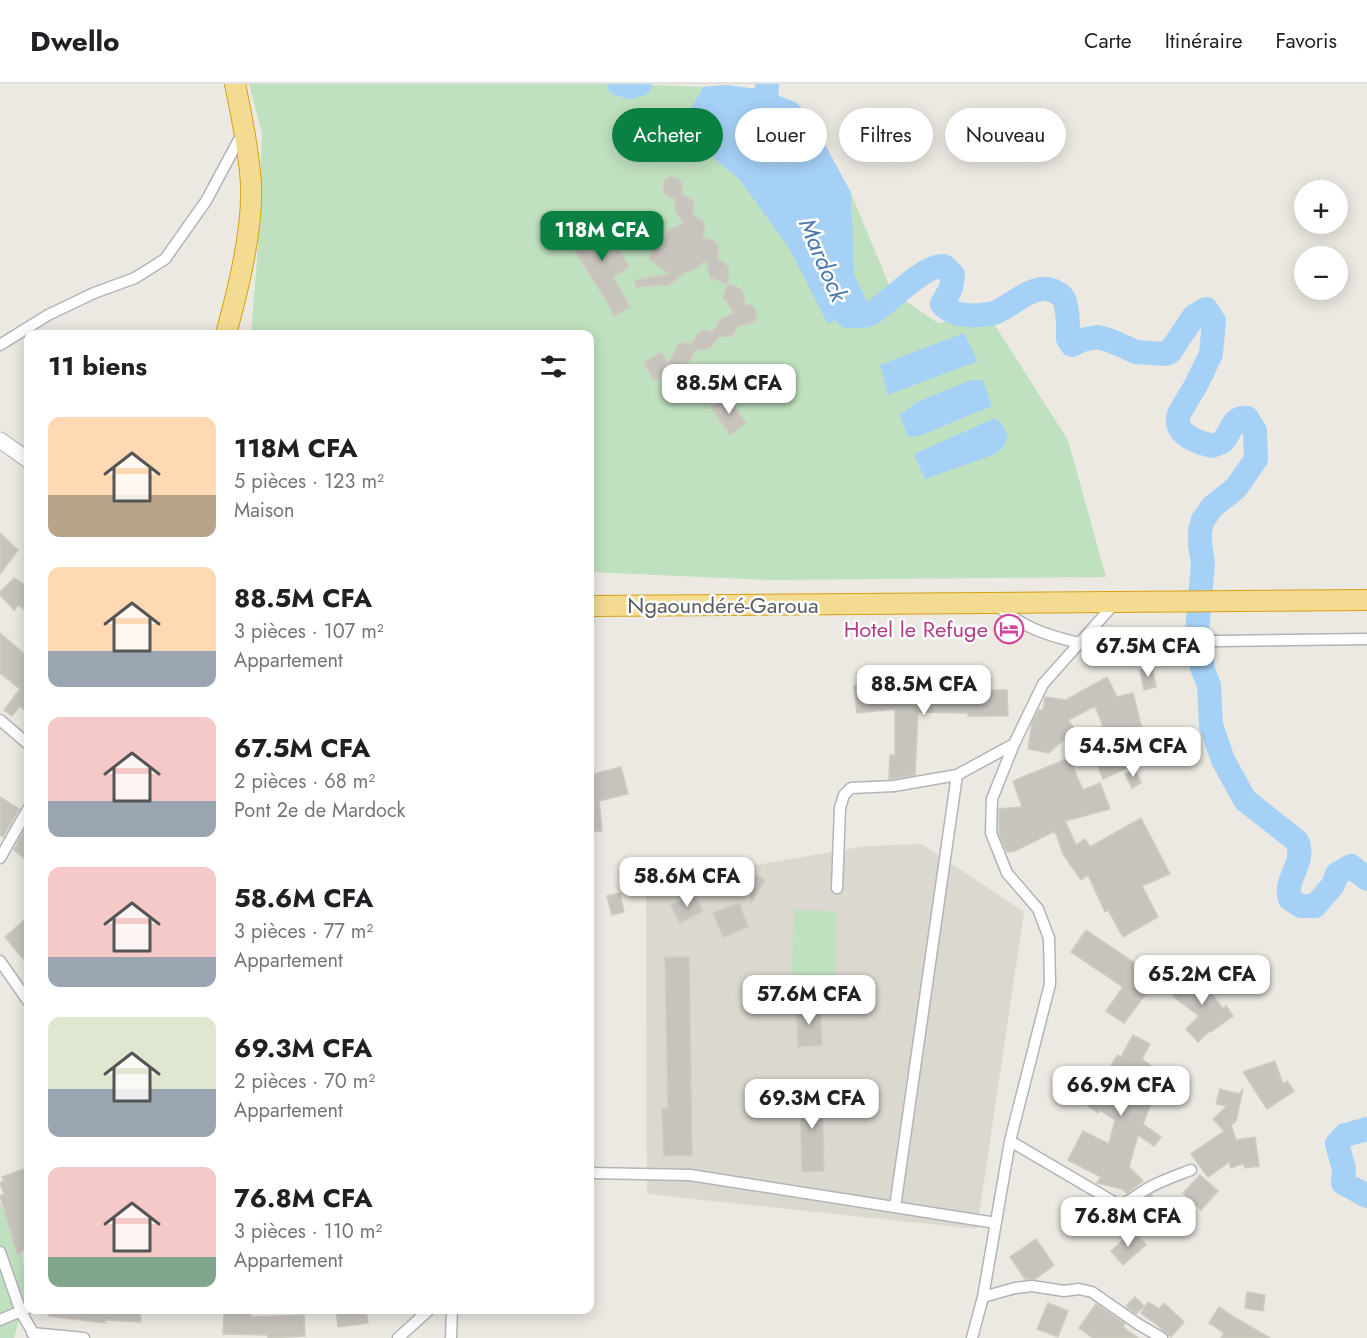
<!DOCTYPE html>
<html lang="fr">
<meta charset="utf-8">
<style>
body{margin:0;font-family:Jost,sans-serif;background:#f6f6f6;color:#202124;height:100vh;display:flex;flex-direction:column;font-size:22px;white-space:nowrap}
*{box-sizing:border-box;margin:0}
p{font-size:20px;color:#757577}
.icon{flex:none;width:33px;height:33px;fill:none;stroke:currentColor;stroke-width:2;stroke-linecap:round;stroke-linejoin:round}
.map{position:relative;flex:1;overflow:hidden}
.side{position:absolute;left:24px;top:246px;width:570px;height:984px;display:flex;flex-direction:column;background:#fff;border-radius:12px;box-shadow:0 3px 15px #0003}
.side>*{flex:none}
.top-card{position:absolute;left:612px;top:24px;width:570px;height:54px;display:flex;gap:12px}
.buttons{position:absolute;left:1294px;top:96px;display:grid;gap:12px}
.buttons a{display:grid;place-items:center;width:54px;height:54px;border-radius:50%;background:#fff;box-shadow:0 3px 15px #0003;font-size:30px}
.price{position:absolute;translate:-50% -51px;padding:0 14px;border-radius:12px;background:#fff;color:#222;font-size:20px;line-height:39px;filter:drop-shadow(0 2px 3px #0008)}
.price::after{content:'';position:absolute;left:50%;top:36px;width:18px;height:14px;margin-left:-9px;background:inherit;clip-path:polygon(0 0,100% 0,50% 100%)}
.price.active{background:#0b8043;color:#fff}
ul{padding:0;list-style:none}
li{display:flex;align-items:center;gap:18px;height:150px;padding:0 24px}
li span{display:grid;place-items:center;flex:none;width:168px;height:120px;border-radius:12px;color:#555}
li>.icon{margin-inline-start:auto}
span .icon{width:72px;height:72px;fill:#fffc;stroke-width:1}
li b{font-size:26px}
h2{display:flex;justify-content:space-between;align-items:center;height:72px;padding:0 24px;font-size:26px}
.pill{padding:0 21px;border-radius:27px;background:#fff;box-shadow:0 3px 15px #0003;font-size:21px;line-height:54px}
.pill.active{background:#0b8043;color:#fff}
header{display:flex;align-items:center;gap:36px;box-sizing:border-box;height:84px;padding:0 30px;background:#fff;border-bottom:2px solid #e0e0e0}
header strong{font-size:28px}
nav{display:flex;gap:33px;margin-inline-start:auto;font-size:21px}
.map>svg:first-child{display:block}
.education{fill:#dbd8d0}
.green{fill:#c0e1c0}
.water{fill:#a6d1f7}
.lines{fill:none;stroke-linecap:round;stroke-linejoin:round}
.river{stroke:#a6d1f7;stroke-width:24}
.building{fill:#c7c4be;stroke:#cfcbc0;stroke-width:1.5}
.street-casing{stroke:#b2b4b8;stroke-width:13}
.secondary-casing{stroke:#b3b6bb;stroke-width:17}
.highway-casing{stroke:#d8a014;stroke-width:22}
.street{stroke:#fff;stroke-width:10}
.secondary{stroke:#fff;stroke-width:15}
.highway{stroke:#f3dc91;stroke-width:20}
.labels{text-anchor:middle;stroke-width:5;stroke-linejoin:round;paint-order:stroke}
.street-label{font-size:22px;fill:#5a5d61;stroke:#fff}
.hotel-label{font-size:22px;fill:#b23c85;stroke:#fff;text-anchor:end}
.water-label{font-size:24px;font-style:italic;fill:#4978af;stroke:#fff}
</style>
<header>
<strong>Dwello</strong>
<nav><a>Carte</a><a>Itinéraire</a><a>Favoris</a></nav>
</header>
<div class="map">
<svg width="1367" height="1254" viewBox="0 0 1367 1254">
<rect width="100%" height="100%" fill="#ebe9e1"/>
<!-- education -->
<path class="education" d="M922,760L1024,828L977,1145L647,1110L646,800L866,762Z"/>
<!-- green -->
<path class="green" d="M249,0H631L703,3L726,1L764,6L797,19L815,42L851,109L892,208L938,239L989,232L1068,356L1106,493L772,496L590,488V250H251L258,163L262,50Z
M794,826L837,827L834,904L791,903Z
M0,1119L22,1166L26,1208L14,1254H0Z"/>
<!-- water -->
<path class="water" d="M726,1L764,6L797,19L815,42L851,109L854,190L867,218L828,240L789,164L739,95L696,60L678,49L703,3Z
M964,249L978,277L888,311L880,281Z
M971,296H983L992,322L919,352L908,353L900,331L917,318Z
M995,334L1002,340L1008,352L1003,364L993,371L925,395L914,370Z"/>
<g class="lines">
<!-- river -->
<path class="river" d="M619,0L630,3L640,0
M760,38C760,25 768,14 767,0
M834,200L847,232C855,231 862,234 870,230C890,219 922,181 944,182L953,191L951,204L942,220C947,226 957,231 966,231C975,232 985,231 994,229C1013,222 1035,196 1056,208C1060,210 1064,214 1065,218C1069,231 1068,243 1068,255L1072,261L1082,256L1097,253L1109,256L1136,268L1166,270L1170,268L1194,232L1206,225L1214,237L1211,270L1196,301L1179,330C1172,350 1197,358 1212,362C1215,360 1219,360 1222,358C1231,350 1231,332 1247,334L1255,347L1256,375L1236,404L1212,423L1203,436L1200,446V460L1203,480L1197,546L1202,567V584L1209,601L1211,641L1223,676L1245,716L1297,757C1307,779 1283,795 1290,815L1301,822H1315L1333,801L1337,790L1351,782L1367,795
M1367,1045L1345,1051L1337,1060L1344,1085L1343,1099L1367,1112"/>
</g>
<!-- building -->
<path class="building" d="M670,93L679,95L682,100V110L693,117L694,123L692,130L702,136L705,141L703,154L713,156L717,160L719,166L717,174L726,180L729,185L727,200L712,194L711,196L706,176L694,186L685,188L669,201L636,203L635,196L669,190L649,175L657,158L662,159L669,146L684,139L675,127V114L668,112L663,107L664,97Z
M599,134L629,183L613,193L630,223L614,232L607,218L567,154Z
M728,200L737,203L742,206L745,220L750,221L755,225L757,231L754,237L749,240L739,241L734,250L728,253L719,252L710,264L695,267L690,277L654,296L644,278L662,268L668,280L678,261L685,259L692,260L699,248L705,246L713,248L720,235L734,229L723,213Z
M727,312L746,339L730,351L711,323Z
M0,449L18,466L0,490Z
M14,494L28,503V528L18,521L14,526L0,511V508Z
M0,549L28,573V629L20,622L12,632L4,626L20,605L0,589Z
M1152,583L1156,603L1144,606L1140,586Z
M1107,593L1117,613L1133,609L1142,645L1123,651L1126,658L1120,661L1129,683L1103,695L1089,660L1081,663L1077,653L1103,642L1095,622L1068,636L1075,645L1049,669L1028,665L1032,639L1039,626H1043L1045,613L1066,616Z
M884,599L885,613H923V608L967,609V606H1007L1008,632H968V629L918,628L915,691L889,695L890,671H895V625L857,629L854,602Z
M1069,674L1083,706L1100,699L1110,725L1065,737L1076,761L1085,755L1090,763L1141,734L1170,790L1142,802L1158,833L1123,853L1108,826L1105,828L1088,791L1081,796L1063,770L1055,747L1015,767L1007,768L999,750V725L1022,723L1013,697Z
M621,683L628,710L599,717L602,747L590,748V691Z
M1135,685L1141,699L1132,704L1125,690Z
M0,713L19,725L3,753L0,751Z
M25,745L28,747V777L14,766Z
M758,792L765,796L751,818L746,795Z
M620,809L624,828L612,831L607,812Z
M694,809L703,827L680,839L671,821Z
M739,819L748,843L723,853L713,829Z
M28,833V881L5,853Z
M1086,846L1145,886L1148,882L1160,891L1124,939L1106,927L1123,903L1071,868Z
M665,873H689L692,1071L664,1072L662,1025H668Z
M1193,885L1210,899L1207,903L1223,925L1226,922L1233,932L1212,947L1211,946L1198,958L1186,945L1199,932L1173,912Z
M820,920L822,961L798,963L796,922Z
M1133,951L1150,960L1142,975L1171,997L1157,1015L1154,1012L1143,1040L1161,1053L1154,1062L1138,1051L1129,1083L1143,1097L1127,1109L1122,1105L1097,1099L1101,1093L1068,1076L1083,1047L1109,1060L1115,1036L1100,1026L1098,1029L1078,1014L1091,996L1100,1003L1117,971L1121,973Z
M1275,977L1283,1000L1287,997L1294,1007L1267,1025L1243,988Z
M800,1004H822L824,1087L802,1088Z
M1220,1005L1239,1010L1243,1005L1236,1037L1231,1041L1236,1056L1255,1053L1259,1082L1245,1084L1244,1079L1231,1084L1229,1078L1208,1093L1191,1070L1224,1047L1213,1035L1227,1022L1216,1020Z
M24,1085L28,1097V1165L17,1169L0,1112L4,1110L0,1099L4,1097L2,1093Z
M1200,1091L1218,1107L1201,1126L1183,1109Z
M1151,1111L1158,1119L1144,1131L1136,1121Z
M1133,1147L1146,1161L1123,1181L1111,1167Z
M1036,1155L1054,1181L1035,1195H1025L1010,1173Z
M1247,1208L1265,1211L1263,1227L1245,1224Z
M1135,1213L1144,1222L1136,1230L1126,1222Z
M1148,1218L1159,1225L1164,1219L1184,1238L1171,1253L1156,1240L1141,1229Z
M1048,1219L1068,1227L1058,1253L1037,1245Z
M1096,1220L1125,1240L1123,1243L1138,1254H1093L1079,1244Z
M1219,1223L1234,1233L1270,1254H1221L1224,1249L1209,1239Z
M50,1226H140L141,1238L105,1236V1239L49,1232Z
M224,1226H251V1233L304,1231L305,1252L268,1254V1251L223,1250Z
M336,1226H366L368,1239L338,1243Z"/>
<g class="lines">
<!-- street casing -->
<g class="street-casing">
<path id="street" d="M0,261L48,231L94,209L135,194L165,175L206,117L243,48
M995,520C1025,544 1042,550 1079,559L1367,555
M0,636L28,660
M0,774L28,725
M837,804L840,724L844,711L851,704L894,702L957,691L1014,660
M0,877L28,917
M1010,1057L1119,1121C1130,1118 1135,1112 1145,1106C1159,1097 1175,1092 1191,1086
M590,1089L690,1091L996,1139
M895,1123L957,691
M0,1168L21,1228L36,1254
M983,1213L1015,1204L1032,1202L1064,1207L1079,1205L1092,1208L1138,1240L1162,1254
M0,1236L28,1224
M32,1249L84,1254
M398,1254L429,1226
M451,1254L452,1226
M972,1254L983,1213L1010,1057L1050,900L1049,854L1038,825L1007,789L991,749L992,715L1014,660L1043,600L1115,519"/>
</g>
<!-- secondary casing -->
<g class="secondary-casing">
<path id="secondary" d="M0,356L28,376"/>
</g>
<!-- highway casing -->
<g class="highway-casing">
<path id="highway" d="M226,250C238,206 253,146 251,100C249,67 242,33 235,0
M590,522L1367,516"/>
</g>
<!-- street -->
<use href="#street" class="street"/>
<!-- secondary -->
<use href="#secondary" class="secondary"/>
<!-- highway -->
<use href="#highway" class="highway"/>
</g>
<!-- icons -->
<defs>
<g id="hotel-ring" transform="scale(1.5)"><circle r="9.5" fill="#fff" stroke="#d1479c" stroke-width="1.5"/><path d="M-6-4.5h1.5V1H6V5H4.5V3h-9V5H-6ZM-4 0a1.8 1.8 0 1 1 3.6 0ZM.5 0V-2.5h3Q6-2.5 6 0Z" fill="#d1479c"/></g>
</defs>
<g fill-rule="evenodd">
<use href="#hotel-ring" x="1009" y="545"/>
</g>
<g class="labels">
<!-- street labels -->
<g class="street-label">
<text x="723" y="529">Ngaoundéré-Garoua</text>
</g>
<!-- hotel labels -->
<g class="hotel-label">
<text x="988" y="553">Hotel le Refuge</text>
</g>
<!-- water labels -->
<g class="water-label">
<text transform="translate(823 176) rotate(67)" y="8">Mardock</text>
</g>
</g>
</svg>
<div class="buttons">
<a>+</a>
<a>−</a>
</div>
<b class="price active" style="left:602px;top:178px">118M CFA</b>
<b class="price" style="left:729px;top:331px">88.5M CFA</b>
<b class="price" style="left:1148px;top:594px">67.5M CFA</b>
<b class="price" style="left:924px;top:632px">88.5M CFA</b>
<b class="price" style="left:1133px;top:694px">54.5M CFA</b>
<b class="price" style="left:687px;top:824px">58.6M CFA</b>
<b class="price" style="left:1202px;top:922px">65.2M CFA</b>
<b class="price" style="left:809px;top:942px">57.6M CFA</b>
<b class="price" style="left:1121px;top:1033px">66.9M CFA</b>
<b class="price" style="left:812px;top:1046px">69.3M CFA</b>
<b class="price" style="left:1128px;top:1164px">76.8M CFA</b>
<div class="top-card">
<a class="pill active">Acheter</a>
<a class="pill">Louer</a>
<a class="pill">Filtres</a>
<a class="pill">Nouveau</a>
</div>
<section class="side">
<h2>11 biens<svg class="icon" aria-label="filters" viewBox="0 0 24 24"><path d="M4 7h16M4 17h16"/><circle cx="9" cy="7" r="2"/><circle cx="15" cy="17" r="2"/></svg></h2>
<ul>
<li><span style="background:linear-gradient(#ffd9b3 65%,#b9a48a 0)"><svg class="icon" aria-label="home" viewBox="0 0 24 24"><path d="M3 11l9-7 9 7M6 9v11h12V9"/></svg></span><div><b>118M CFA</b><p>5 pièces · 123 m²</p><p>Maison</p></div></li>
<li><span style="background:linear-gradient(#ffd9b3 70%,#9aa5b1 0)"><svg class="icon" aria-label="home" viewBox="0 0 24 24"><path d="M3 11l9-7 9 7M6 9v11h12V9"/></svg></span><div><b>88.5M CFA</b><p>3 pièces · 107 m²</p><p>Appartement</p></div></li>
<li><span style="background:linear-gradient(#f6c9c9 70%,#9aa5b1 0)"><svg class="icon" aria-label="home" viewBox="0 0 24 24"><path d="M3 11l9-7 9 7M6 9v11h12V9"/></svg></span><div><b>67.5M CFA</b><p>2 pièces · 68 m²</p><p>Pont 2e de Mardock</p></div></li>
<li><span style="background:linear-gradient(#f6c9c9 75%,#9aa5b1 0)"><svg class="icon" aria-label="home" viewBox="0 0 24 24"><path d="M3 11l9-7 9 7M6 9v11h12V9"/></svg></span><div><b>58.6M CFA</b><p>3 pièces · 77 m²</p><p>Appartement</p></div></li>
<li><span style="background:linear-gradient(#dfe7d0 60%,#9aa5b1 0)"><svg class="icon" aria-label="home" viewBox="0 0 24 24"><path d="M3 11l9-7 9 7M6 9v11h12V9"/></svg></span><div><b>69.3M CFA</b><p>2 pièces · 70 m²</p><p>Appartement</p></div></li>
<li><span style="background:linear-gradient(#f6c9c9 75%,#7fa58c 0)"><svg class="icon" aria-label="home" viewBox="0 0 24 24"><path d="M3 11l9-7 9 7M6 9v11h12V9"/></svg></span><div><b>76.8M CFA</b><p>3 pièces · 110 m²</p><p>Appartement</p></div></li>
</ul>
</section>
</div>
